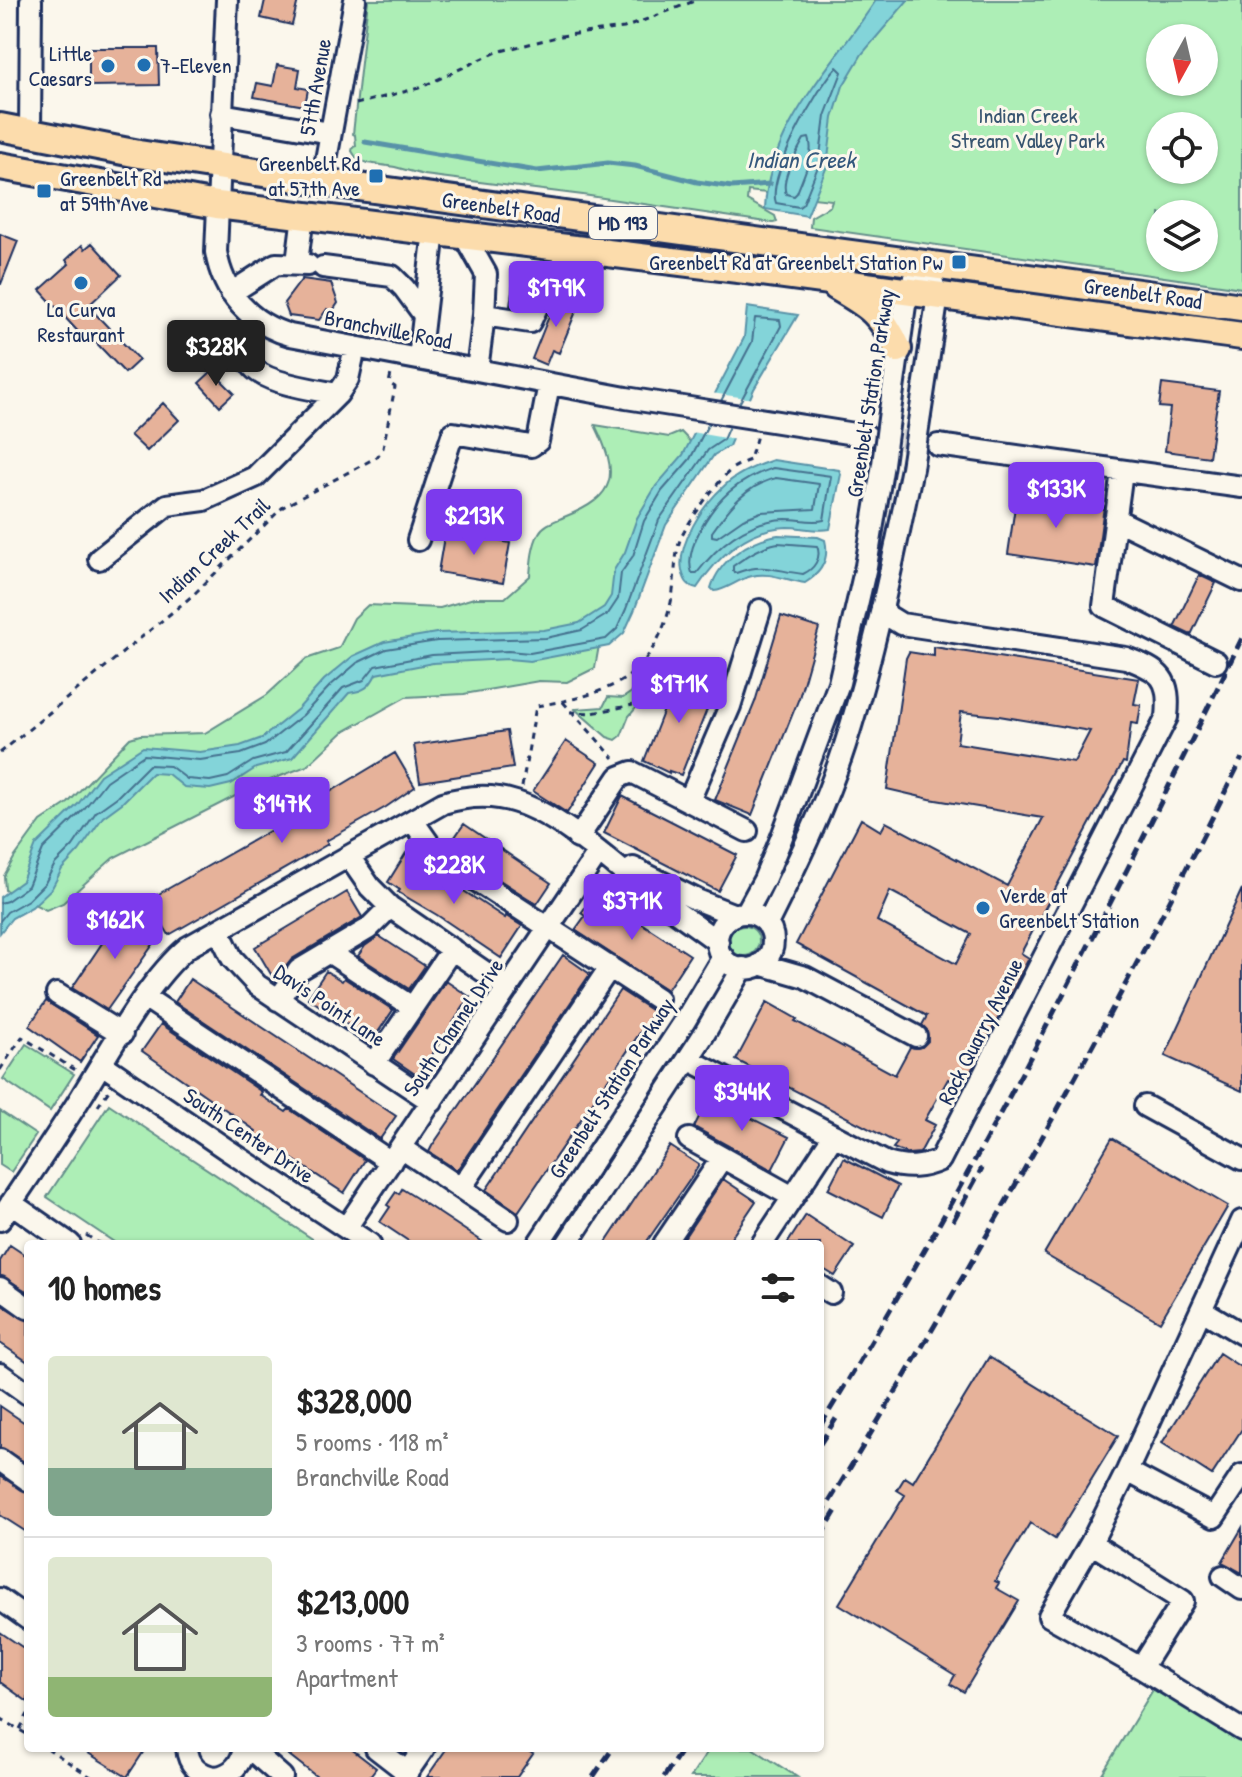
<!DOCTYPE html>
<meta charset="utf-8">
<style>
body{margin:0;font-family:"Patrick Hand",sans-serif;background:#f2f2f2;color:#222;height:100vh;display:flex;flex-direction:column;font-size:30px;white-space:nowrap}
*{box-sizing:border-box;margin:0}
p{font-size:26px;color:#767676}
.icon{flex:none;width:44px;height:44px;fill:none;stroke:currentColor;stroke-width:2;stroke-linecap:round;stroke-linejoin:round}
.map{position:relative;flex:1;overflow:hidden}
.sheet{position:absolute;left:24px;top:1240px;width:800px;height:512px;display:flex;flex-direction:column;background:#fff;border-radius:8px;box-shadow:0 2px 6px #0004}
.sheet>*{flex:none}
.needle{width:52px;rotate:188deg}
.buttons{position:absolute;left:1146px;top:24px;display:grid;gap:16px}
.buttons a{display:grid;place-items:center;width:72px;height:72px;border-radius:50%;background:#fff;box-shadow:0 2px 6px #0004;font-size:40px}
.price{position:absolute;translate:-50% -68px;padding:0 18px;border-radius:8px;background:#7c3aed;color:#fff;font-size:26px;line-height:52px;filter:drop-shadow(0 2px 4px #0008)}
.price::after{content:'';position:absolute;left:50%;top:48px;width:24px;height:18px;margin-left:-12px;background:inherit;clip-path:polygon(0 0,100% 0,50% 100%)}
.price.on{background:#222;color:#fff}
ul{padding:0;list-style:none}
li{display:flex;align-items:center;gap:24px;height:200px;padding:0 24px}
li+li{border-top:2px solid #e0e0e0}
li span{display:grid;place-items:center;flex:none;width:224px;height:160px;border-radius:8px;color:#555}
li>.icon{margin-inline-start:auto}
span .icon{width:96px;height:96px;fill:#fffc;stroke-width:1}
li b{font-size:34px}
h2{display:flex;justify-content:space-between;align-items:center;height:96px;padding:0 24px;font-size:34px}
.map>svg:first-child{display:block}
.green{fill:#adeeb6;stroke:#648e8a;stroke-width:2;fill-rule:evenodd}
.water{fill:#83d4d9;stroke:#5992a8;stroke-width:2}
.pier{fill:#fbf7ec}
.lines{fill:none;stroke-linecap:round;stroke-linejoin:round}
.shore{stroke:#45718f;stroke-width:2}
.stream{stroke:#5992a8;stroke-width:5}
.building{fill:#e6b29a;stroke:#1b2f5e;stroke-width:2;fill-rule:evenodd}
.minor-tunnel{stroke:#cecfd0;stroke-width:20;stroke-dasharray:20 10;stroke-linecap:butt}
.minor-casing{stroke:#1b2f5e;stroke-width:26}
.major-casing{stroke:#1b2f5e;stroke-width:32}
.path{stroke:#1b2f5e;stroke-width:3;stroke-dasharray:6 6;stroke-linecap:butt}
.minor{stroke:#fbf7ec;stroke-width:20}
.major{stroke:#fcdcac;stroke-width:26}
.rail{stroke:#1b2f5e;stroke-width:5;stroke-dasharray:12 6;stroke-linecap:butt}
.minor-bridge-casing{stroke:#1b2f5e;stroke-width:26;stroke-linecap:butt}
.minor-bridge{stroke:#fbf7ec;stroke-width:20}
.poi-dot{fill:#1f6fb2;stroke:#fbf7ec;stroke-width:3}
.labels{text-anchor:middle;stroke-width:6;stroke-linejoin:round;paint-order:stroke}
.shield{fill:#fbf7ec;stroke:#5e6b89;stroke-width:2}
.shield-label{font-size:20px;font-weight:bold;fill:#1b2f5e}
.poi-label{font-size:22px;fill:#1b2f5e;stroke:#fbf7ec;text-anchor:end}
.street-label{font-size:22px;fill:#1b2f5e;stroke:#fbf7ec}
.park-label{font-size:22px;fill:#385570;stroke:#fbf7ec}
.water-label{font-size:24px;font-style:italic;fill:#35587d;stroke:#fbf7ec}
</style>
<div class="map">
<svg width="1242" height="1777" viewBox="0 0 1242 1777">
<rect width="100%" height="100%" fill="#fbf7ec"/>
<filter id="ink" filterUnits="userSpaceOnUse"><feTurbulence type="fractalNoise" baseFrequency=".0125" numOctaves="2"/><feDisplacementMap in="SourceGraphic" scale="16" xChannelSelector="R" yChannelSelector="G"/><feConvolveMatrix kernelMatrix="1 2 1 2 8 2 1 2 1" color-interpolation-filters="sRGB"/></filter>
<g filter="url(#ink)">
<!-- green -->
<path class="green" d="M368,0H1242V288L810,227L811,217L830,206L832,200L748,191L747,200L775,216L777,222L773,223L583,195L424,175L395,167L367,163L357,159L352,151L353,147L356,146L355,135L353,134ZM1160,38H1204V82H1160ZM1160,126H1204V170H1160ZM1160,214H1204V258H1160Z
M595,425L669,437L681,432L699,451L604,617L595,668L567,682L539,681L464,694L406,697L343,732L307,766L257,785L113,858L63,903L46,910L5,890L4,876L14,858L41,821L68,803L130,738L140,735L205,733L267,695L306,659L339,648L354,618L368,605L440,608L474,598H505L530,576C531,562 532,546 539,533C544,524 555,521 564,517C618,496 619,474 595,425Z
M636,689L641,690L643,700L629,716L621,736L616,740L607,737L575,709L603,707L608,697L623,698Z
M729 941a15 15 0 1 1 30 0a15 15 0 1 1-30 0Z
M26,1044L74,1074L50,1111L3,1079Z
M109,1104L320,1244H117L47,1197Z
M0,1111L36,1135L11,1172L0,1165Z
M1154,1688L1242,1742V1777H1100Z
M710,1748H752L797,1777H691Z"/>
<!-- water -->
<path class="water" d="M876,0H908L862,54L843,86L833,118L827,166L807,216L765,209C768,127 834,65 876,0Z
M747,307L798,315L754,389L729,446L714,455L666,525L634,611L624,633L609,646L530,661L508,659L433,663L376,674C370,687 364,691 349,693L292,758L256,768L231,784L210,789L184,787L168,774L152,773L122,803L103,817L79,851L62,869L52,888L32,907L12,918L0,933V897L22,881L36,845L78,804L100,775L143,747L200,752L240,746L262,738L298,709L324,680L353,656L384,642L436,633L544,630L579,623L604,607L611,596L614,570L625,552L637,518L656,486L683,455L744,338Z
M773,460L839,470L841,474L830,529C817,532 801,527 787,527C748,528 717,557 697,588C687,586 685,581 682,571C677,544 703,505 723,487C736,474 755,466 773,460Z
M778,535L818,537L825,540C830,560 821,573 805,583C788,581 769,571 752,576C738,579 727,590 714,591L711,588C720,559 749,540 778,535Z"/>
<!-- pier -->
<path class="pier" d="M711,393L754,399L736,440L691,432Z"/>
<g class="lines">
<!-- shore -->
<path class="shore" d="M837,67L842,72L825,116L819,164L803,204L799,207L776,203C766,178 818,86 837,67Z
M809,138C815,155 803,176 797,193L794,196L786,194C780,179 796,154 804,139Z
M721,401L752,342L755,318L780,320L781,326L739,404
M773,468L831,476L824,520C813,523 799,519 786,519C749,520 719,544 697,573H692C683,549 711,508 729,492C742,481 758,473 773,468Z
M776,478L819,484L815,509L761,512L743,519L717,537L712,536V532C729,508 745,486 776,478Z
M778,543L817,546C822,558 814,569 803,574C776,571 764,562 736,573L733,571V566C747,556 761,546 778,543Z
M0,903L7,901L28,886L43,849L84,809L106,781L144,755L200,760L241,754L265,745L303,715L330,686L357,663L386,649L437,641L546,638L582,630L608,614L618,599L621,573L633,556L644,521L662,491L690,459L709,423
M0,921L7,912L28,900L45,883L55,864L73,846L96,812L117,797L149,765L170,766L187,779L210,781L228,777L253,761L286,752L343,688L364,680L375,666L432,655L508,651L530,653L606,639L617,629L626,609L659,520L708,450L723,440L729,426"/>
<!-- stream -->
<path class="stream" d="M365,142L537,171L608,163L635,166L697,182L732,187L770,184"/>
</g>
<!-- building -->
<path class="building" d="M265,0H298L292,25L261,18Z
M89,48H158L159,85L89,86Z
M277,65L300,69L297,87L308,89L305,106L254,97L257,83L273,86Z
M0,234L18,241L1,284H0Z
M92,243L121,275L88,306L139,360L125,373L86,332L82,336L40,290L69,264L66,260L82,245L85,249Z
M515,272L534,275L533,286L522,308L510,306Z
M302,279L331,283L338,303L332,312L327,309L319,320L289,316L284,303Z
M557,296L579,304L559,353L552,350L546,365L532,359Z
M212,371L234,393L220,406L199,383Z
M1162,384L1219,391L1209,457L1165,451L1170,408L1159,407Z
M163,403L179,420L147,451L130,435Z
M1017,493L1104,506L1096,567L1008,554Z
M445,531L510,543L503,583L438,572Z
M1199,575L1216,583L1191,635L1174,627Z
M781,616L819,628L799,698L752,815L715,800L755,702Z
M934,647L1139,679L1134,704L1141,705L1138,724L1131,723L1126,763L1123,762L1021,953L1029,958L967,1079L962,1086L948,1079L925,1120L935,1125L920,1153L908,1154L893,1148L897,1143L736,1060L767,1002L797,1019L795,1021L895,1075L910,1047H922L928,1041L927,1030L922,1025L927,1016L796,944L861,819L881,831L886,822L1007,886L1043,818L930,799L887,789L906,658L909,652L934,656ZM961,712L999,716L1090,731L1074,762L957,743ZM890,891L971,934L956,964L877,921Z
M678,674L715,689L681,775L669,771V773L644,761Z
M507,731L513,768L420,782L414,745Z
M566,741L599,763L567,813L533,791Z
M395,753L415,787L386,807L326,841L328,844L169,935L148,900L317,804L315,801Z
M622,796L737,855L718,891L604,833Z
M464,824L551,883L537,904L448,847Z
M406,853L505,918L506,916L522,926L501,958L437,915L398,892L400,890L388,882Z
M1242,889V1091L1165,1056Z
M347,892L362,917L292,959L284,969L272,976L255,947Z
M598,895L690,955L667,990L575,930L585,916L581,913L590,901L593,903Z
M123,912L159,936L107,1010L72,988Z
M379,936L425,966L409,989L358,956L365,946Z
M563,955L590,974L457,1170L429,1152L432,1146Z
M326,971L342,981L344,978L393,1010L372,1041L308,998Z
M190,979L396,1116L380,1139L175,1002Z
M446,981L470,997L418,1076L393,1059Z
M620,990L654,1012L518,1212L486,1190Z
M46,1001L98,1035L80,1062L29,1026Z
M161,1024L262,1092L260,1095L286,1112L289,1109L365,1160L344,1193L254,1134L256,1131L142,1051Z
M709,1097L789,1137L772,1170L694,1127Z
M1112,1138L1228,1206L1160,1322L1044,1254Z
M670,1146L699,1165L691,1178L645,1244H605Z
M844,1158L898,1186L883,1217L828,1189Z
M723,1179L756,1201L727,1244H680Z
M402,1189L418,1199L486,1244H413L380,1222L390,1207L387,1205L396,1192L399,1194Z
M806,1215L854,1247L835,1276L820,1267V1244H787Z
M10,1245L28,1257V1292L0,1275V1261Z
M0,1304L28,1321V1362L0,1343Z
M1219,1353L1242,1368V1429L1212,1475L1162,1443Z
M989,1357L1118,1436L1055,1539L1030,1523L995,1581L999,1583L996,1588L1019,1601L964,1692L950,1684L955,1675L839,1604L905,1495L897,1490L905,1477L913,1482Z
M0,1406L28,1425V1464L0,1447Z
M0,1476L28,1493V1533L0,1515Z
M1242,1528V1573L1222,1562Z
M0,1632L28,1651V1702L0,1682Z
M80,1748H146L127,1777Z
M280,1748H350L376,1768L369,1777H317Z
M447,1748H523L533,1754L517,1777H427Z"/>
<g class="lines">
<!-- minor-tunnel -->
<path class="minor-tunnel" d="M871,436L938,445"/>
<!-- minor casing -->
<g class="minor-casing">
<path id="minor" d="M227,0L216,252C223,293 249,323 290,335L626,398L867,436
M221,114L330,133
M30,133L31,0
M322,182L355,0
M464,235L486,274L484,315L530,322L545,290L575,248
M297,263L303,215
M323,267L392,276L404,288L424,315
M231,293L276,264L308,265
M252,317C251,330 246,349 250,362C257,383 318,390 338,394L348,379L355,347
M419,359L434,231
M477,370L484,315
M890,411L907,291L914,280
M920,415L938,295L925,264
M938,445L1242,487
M1122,471L1104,606L1216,662
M1115,519L1242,581
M418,540L453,433L531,446L538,441L549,384
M99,559L167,505L204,500L255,477L338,394
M689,801L730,706L760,610
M413,821L437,855L658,999
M578,838L619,777L632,772L747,831
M350,858L370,887L390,907L508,988
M633,868L697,900L735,915
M746,913L764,880L781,839L839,683L866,566L883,464
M717 941a28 28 0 1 1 56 0a28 28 0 1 1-56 0Z
M767,924C796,866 825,807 845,745C874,655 893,561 912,468
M219,931L232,958L257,985L432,1102
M330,953L412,1007
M760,964L805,977L916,1036
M57,994L122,1034
M146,998L391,1162
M278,1000L299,970L368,929L390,907
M688,1059L887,1163C907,1169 922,1168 940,1160L1167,717C1171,678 1161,671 1126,658L901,624L888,616L882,607
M102,1064L226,1149L370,1244
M374,1064L452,949
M1145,1106L1242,1159
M689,1139L793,1197
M401,1148L508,1220
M461,1188L610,967
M11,1203L70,1244
M0,1220C27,1179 55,1139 81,1097C109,1052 148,980 188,947L443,803C466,796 492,794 516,802C557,815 600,853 633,880C661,902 690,921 718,942
M1242,1221L1127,1471L1091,1543L1049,1616L1141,1668L1242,1730
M346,1228L599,852
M538,1244L683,1024L723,957
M567,1244L703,1036L743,968
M664,1244L722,1158
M762,1244L834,1135
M820,1286L831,1293
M0,1288L28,1308
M1202,1310L1242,1334
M0,1374L28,1394
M0,1460L28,1480
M1127,1471L1214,1517L1242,1475
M1091,1543L1183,1601L1141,1668
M1223,1576L1242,1589
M0,1599L28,1619
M187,1748C188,1764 199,1775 215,1777
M249,1748L282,1777
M376,1748L407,1772
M216,1777C232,1775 242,1763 244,1748
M404,1777L424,1748"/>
</g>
<!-- major casing -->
<g class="major-casing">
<path id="major" d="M0,127L139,154L322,182L1242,307
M0,166L217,205L746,270L1242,336
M837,287C870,306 882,314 898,349"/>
</g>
<!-- path -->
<path class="path" d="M356,104L419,88L497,52L561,36L624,28L697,0
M563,702L614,758
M570,712L592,713L633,705
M0,753L192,596L283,507L377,457L383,448L395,387L389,383L391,374
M522,787L536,706C565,701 596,696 623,680C651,663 669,622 673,591C675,575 675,558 679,543C684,526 719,479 733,468C738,465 744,462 750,460L757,435
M0,1070L22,1037L77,1071
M98,1106L110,1089
M86,1235L100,1244
M0,1718L28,1735
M20,1729L28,1714
M47,1748L91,1777"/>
<!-- minor -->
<use href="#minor" class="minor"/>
<!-- major -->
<use href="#major" class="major"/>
<!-- rail -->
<path class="rail" d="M953,1221L982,1168
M820,1426C977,1173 1111,905 1242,638
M820,1444L837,1417
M820,1517C971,1270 1113,1018 1242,758
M820,1537L837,1509
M593,1777L613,1748
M664,1777L683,1748"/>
<!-- minor-bridge casing -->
<g class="minor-bridge-casing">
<path id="minor-bridge" d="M883,464L890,411
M912,468L920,415"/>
</g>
<!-- minor-bridge -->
<use href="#minor-bridge" class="minor-bridge"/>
</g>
</g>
<!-- markers -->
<g class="poi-dot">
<circle cx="144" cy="65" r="8"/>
<circle cx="108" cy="66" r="8"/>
<rect x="368" y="168" width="16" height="16" rx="4"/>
<rect x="36" y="183" width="16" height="16" rx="4"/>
<rect x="951" y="254" width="16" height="16" rx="4"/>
<circle cx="81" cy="283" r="8"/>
<circle cx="983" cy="908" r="8"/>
</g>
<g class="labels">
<!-- shield labels -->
<rect class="shield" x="589" y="207" width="68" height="32" rx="6"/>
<g class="shield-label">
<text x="623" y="230">MD 193</text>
</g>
<!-- poi labels -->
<g class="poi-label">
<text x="92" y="61">Little<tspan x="92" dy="25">Caesars</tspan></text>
<text x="160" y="73" text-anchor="start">7-Eleven</text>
<text x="360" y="171">Greenbelt Rd<tspan x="360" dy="25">at 57th Ave</tspan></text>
<text x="60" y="186" text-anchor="start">Greenbelt Rd<tspan x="60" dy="25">at 59th Ave</tspan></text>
<text x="943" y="270">Greenbelt Rd at Greenbelt Station Pw</text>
<text x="81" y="317" text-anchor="middle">La Curva<tspan x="81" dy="25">Restaurant</tspan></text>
<text x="999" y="903" text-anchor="start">Verde at<tspan x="999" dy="25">Greenbelt Station</tspan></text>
</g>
<!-- street labels -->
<g class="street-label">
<text transform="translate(315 87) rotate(-80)" y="8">57th Avenue</text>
<text transform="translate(501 207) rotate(8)" y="8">Greenbelt Road</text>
<text transform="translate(1143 293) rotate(8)" y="8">Greenbelt Road</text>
<text transform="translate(388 329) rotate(11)" y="8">Branchville Road</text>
<text transform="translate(870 393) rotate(-81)" y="8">Greenbelt Station Parkway</text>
<text transform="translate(214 550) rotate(-43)" y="8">Indian Creek Trail</text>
<text transform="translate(330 1005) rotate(34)" y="8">Davis Point Lane</text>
<text transform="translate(453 1027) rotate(-56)" y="8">South Channel Drive</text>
<text transform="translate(980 1031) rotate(-63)" y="8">Rock Quarry Avenue</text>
<text transform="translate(611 1088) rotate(-57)" y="8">Greenbelt Station Parkway</text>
<text transform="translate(249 1135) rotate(34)" y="8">South Center Drive</text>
</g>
<!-- park labels -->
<g class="park-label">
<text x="1028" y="123">Indian Creek<tspan x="1028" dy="25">Stream Valley Park</tspan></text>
</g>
<!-- water labels -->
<g class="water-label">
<text x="801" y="168">Indian Creek</text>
</g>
</g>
</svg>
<div class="buttons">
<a><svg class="needle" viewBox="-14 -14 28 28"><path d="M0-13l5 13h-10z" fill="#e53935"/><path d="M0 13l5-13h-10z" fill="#767676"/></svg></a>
<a><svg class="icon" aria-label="locate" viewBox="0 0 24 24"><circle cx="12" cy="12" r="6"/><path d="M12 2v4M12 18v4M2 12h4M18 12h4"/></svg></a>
<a><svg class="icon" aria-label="layers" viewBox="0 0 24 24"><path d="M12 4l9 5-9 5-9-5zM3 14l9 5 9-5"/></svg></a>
</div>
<b class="price" style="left:556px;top:329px">$179K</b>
<b class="price on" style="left:216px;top:388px">$328K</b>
<b class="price" style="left:1056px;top:530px">$133K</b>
<b class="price" style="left:474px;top:557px">$213K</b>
<b class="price" style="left:679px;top:725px">$171K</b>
<b class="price" style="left:282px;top:845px">$147K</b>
<b class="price" style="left:454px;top:906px">$228K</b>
<b class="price" style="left:632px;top:942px">$371K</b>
<b class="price" style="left:115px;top:961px">$162K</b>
<b class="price" style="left:742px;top:1133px">$344K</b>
<section class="sheet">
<h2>10 homes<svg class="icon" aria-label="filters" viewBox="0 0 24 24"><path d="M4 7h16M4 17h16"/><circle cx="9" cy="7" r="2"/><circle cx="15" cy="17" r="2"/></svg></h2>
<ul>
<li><span style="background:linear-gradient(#dfe7d0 70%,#7fa58c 0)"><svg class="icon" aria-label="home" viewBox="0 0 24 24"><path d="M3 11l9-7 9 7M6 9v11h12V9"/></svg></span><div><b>$328,000</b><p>5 rooms · 118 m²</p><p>Branchville Road</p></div></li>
<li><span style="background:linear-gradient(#dfe7d0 75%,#8fb573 0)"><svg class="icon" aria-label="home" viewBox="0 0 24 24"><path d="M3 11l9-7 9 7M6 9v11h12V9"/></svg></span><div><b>$213,000</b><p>3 rooms · 77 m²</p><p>Apartment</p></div></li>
</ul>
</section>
</div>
